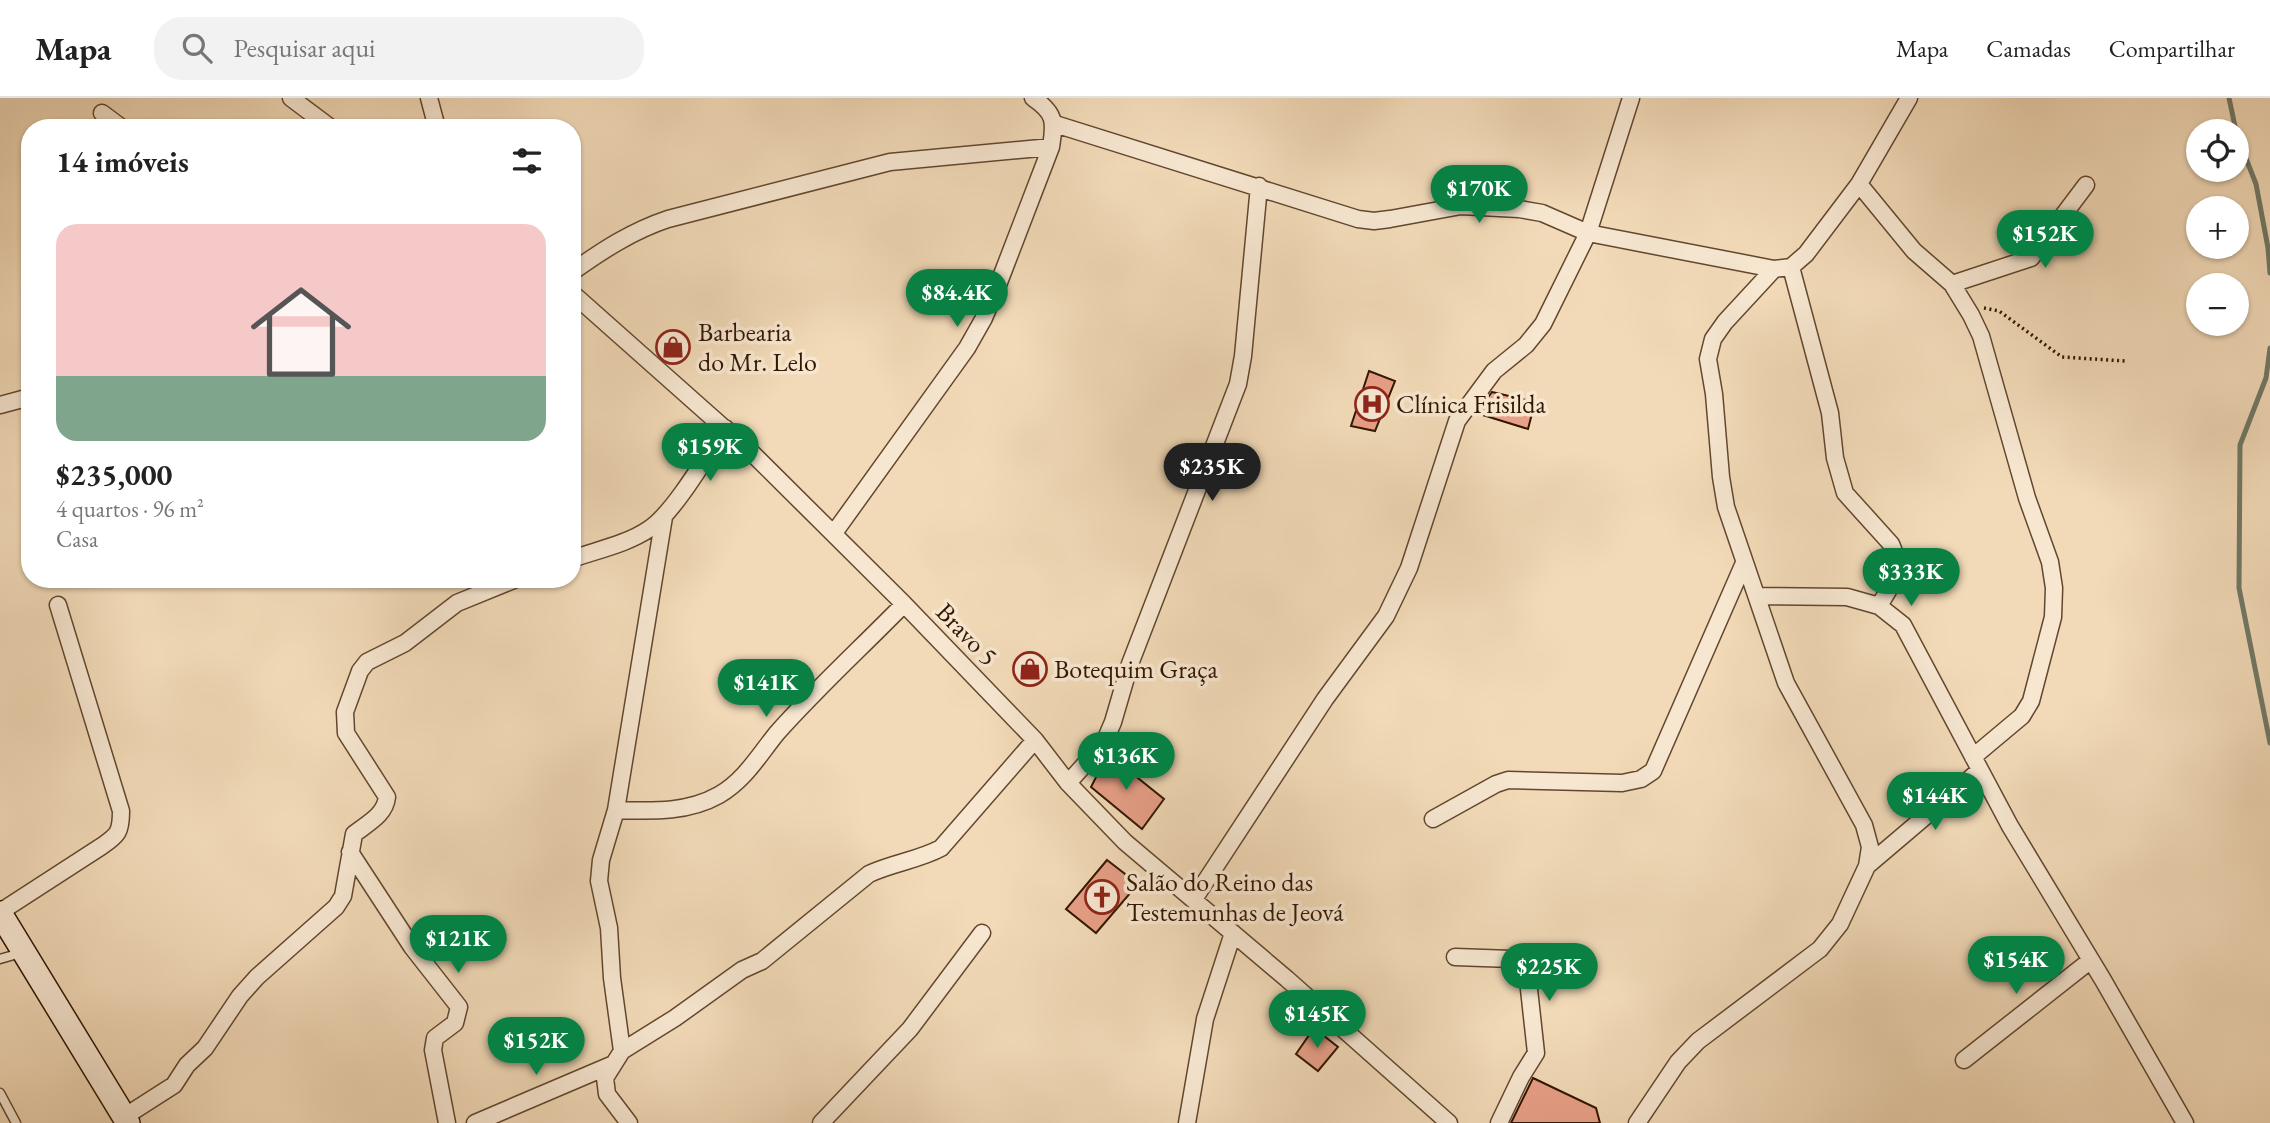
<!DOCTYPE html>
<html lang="pt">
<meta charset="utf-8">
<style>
body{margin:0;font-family:"EB Garamond",serif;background:#f2f2f2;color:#222;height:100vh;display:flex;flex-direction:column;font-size:26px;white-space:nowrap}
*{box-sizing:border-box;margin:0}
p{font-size:23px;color:#767676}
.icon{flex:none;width:38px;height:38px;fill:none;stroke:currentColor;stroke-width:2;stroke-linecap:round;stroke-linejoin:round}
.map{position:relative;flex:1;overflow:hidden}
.details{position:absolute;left:21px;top:21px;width:560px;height:469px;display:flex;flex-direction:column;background:#fff;border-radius:28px;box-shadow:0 2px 5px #0004}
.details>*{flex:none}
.tools{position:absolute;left:2186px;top:21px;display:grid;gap:14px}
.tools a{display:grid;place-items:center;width:63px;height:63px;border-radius:50%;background:#fff;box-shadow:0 2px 5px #0004;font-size:35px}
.price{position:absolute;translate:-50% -60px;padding:0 16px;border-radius:24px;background:#0b8043;color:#fff;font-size:23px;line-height:46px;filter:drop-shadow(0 2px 4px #0008)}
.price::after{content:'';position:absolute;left:50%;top:42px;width:21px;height:16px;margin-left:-10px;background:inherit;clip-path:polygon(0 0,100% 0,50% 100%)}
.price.selected{background:#222;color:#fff}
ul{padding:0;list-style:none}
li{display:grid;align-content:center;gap:14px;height:371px;padding:0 35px}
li+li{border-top:2px solid #e0e0e0}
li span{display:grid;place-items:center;height:217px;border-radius:21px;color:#555}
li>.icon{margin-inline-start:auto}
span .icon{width:126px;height:126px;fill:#fffc;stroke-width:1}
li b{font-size:30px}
h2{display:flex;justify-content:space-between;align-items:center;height:84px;padding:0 35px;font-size:30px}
header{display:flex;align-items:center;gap:42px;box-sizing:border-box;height:98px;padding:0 35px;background:#fff;border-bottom:2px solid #e0e0e0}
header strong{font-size:33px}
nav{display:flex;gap:38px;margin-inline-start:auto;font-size:24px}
.search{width:490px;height:63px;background:#f2f2f2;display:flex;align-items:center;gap:18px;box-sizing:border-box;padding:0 24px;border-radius:28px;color:#767676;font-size:26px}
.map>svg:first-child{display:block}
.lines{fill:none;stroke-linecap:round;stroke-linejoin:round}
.stream{stroke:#717967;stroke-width:5}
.building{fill:#e8a088;stroke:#321600;stroke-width:2}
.service-casing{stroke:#62472e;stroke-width:11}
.minor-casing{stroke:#62472e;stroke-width:19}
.secondary-casing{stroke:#321600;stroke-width:26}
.path{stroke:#321600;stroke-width:3.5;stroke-dasharray:2 3.5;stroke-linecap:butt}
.service{stroke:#f7e7d1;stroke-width:8}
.minor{stroke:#f7e7d1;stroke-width:16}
.secondary{stroke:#f7e7d1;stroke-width:23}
.labels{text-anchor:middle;stroke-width:7;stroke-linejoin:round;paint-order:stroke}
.poi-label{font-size:26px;fill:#321600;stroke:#f7e7d1;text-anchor:start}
.street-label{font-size:26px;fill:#321600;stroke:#f7e7d1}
</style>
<header>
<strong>Mapa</strong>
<div class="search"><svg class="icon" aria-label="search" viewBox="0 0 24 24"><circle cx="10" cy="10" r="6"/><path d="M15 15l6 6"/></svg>Pesquisar aqui</div>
<nav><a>Mapa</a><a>Camadas</a><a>Compartilhar</a></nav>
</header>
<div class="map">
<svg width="2270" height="1025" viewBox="0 0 2270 1025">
<rect width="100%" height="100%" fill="#f2dab8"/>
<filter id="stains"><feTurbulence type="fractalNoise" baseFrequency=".00286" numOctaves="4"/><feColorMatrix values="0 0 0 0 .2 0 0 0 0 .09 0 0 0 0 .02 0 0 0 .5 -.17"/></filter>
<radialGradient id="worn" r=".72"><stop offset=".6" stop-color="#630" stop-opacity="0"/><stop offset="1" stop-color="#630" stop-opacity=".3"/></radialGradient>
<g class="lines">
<!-- stream -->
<path class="stream" d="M2229,0L2236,33
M2236,35L2256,86L2268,150L2270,175
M2270,250L2266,280L2240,347L2239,490L2270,645"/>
</g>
<!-- building -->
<path class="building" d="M1369,273L1395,283L1375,333L1351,328Z
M1492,294L1535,304L1528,331L1476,315Z
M1108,656L1164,701L1142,731L1091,689Z
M1107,762L1138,786L1096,835L1066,811Z
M1314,930L1338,949L1318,973L1296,956Z
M1533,980L1596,1010L1600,1025H1511Z"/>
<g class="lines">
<!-- service casing -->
<g class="service-casing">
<path id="service" d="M0,861L21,855
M0,995L16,1025"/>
</g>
<!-- minor casing -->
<g class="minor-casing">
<path id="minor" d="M291,0L331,30
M429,0L437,30
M102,15L122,30
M1055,26L1358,121L1374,123L1390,121L1461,108L1519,111L1542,115L1588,135L1774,171L1791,169L1806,156L1859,86L1909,0
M1859,86L1914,153L1952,186L1971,217L1981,238L2027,400L2050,464L2054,490L2053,519L2031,603L2022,618L1973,659
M1791,169L1830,315L1835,360L1845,395L1891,446L1897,461L1895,481L1879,508
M572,174C603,152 632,133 668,121L890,64L1051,49
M1952,186L2031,160L2086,87
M572,195L751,354L904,506L1007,613L1035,642L1068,685L1125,744L1287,881L1449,1025
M0,307L30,299
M834,435L967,250L984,220L998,187L1051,49C1055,23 1055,15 1033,0
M572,461C597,452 627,446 649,431C673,416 708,356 725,330
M1757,498L1847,499L1879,508L1903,527L2010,728L2103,882L2185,1025
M1068,685L1104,645L1113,624L1130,566L1238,286L1243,258L1259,88
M616,712C652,713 687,715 719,697C745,682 759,657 777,635C817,590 862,549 904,506
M1433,721L1496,686L1508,682L1622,685L1641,681L1653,673L1744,465
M350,754L412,849L459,909L455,925L435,940L433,952L447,1025
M1867,768L1980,672
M1194,801L1325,601L1386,518L1409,470L1457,323L1494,273L1526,247L1543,226L1588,135L1631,0
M0,814L102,748C118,737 121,734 121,713L58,507
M1455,859L1512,861L1521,865L1527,873L1536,955L1521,979L1499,1025
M622,953L612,880L609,830L599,783L601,762L616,712L664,419
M1964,962L2091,862
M124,1019L174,987L187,967L205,950L240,898L257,879L336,809L343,798L354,736C368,725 385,717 387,699L346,635L345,614L360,573L367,564L405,545L457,505L516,481
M475,1025L611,967
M629,1025L607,996L605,980L622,953L675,920L742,872L762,863L869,776C892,765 919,762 941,750L1035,642
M821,1025L910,931L982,835
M1187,1025L1205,921L1233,835
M1637,1025L1678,964L1698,943L1820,851L1840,826L1867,768L1870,749L1864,727L1786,585L1726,409L1721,379L1714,296L1708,261L1713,241L1725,224L1774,171"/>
</g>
<!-- secondary casing -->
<g class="secondary-casing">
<path id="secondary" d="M0,815L128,1025"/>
</g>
<!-- path -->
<path class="path" d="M1984,210L1999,213L2062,259L2125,263"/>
<!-- service -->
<use href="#service" class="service"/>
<!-- minor -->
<use href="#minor" class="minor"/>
<!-- secondary -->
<use href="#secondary" class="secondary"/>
</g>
<!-- icons -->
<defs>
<g id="shop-ring" transform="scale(1.75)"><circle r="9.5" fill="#f7e7d1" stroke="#8f2418" stroke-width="1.5"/><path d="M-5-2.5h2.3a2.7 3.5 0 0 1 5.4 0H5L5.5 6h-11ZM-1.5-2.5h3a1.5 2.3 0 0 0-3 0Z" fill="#8f2418"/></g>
<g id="hospital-ring" transform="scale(1.75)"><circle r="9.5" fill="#f7e7d1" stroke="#8f2418" stroke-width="1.5"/><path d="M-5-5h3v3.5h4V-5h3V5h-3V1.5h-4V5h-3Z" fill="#8f2418"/></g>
<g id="church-ring" transform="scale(1.75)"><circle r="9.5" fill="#f7e7d1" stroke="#8f2418" stroke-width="1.5"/><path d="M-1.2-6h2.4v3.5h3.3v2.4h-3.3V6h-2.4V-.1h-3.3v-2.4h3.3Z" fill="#8f2418"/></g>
</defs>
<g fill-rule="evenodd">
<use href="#shop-ring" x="673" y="249"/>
<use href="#hospital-ring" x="1372" y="306"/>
<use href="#shop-ring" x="1030" y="571"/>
<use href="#church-ring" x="1102" y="799"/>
</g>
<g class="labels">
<!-- poi labels -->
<g class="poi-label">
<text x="698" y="243">Barbearia<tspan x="698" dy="30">do Mr. Lelo</tspan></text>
<text x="1396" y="315">Clínica Frisilda</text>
<text x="1054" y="580">Botequim Graça</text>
<text x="1126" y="793">Salão do Reino das<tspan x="1126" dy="30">Testemunhas de Jeová</tspan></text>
</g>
<!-- street labels -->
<g class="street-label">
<text transform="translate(967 536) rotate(46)" y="9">Bravo 5</text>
</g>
</g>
<rect width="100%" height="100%" filter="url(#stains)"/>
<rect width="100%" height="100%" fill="url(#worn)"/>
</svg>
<div class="tools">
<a><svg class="icon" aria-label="locate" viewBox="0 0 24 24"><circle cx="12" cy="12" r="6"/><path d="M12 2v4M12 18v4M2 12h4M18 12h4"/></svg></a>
<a>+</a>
<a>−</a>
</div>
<b class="price" style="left:1479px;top:127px">$170K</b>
<b class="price" style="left:2045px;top:172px">$152K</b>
<b class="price" style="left:957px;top:231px">$84.4K</b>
<b class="price" style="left:710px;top:385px">$159K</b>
<b class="price selected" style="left:1212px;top:405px">$235K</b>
<b class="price" style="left:1911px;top:510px">$333K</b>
<b class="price" style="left:766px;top:621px">$141K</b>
<b class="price" style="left:1126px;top:694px">$136K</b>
<b class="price" style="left:1935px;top:734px">$144K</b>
<b class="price" style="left:458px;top:877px">$121K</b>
<b class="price" style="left:2016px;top:898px">$154K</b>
<b class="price" style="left:1549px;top:905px">$225K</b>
<b class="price" style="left:1317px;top:952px">$145K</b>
<b class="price" style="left:536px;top:979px">$152K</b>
<section class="details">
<h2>14 imóveis<svg class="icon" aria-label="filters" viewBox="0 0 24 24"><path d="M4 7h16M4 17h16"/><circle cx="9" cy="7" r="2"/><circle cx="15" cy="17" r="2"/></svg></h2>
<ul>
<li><span style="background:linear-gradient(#f6c9c9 70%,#7fa58c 0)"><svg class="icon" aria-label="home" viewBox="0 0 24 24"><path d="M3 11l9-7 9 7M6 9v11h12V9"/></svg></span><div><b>$235,000</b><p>4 quartos · 96 m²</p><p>Casa</p></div></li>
</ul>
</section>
</div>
